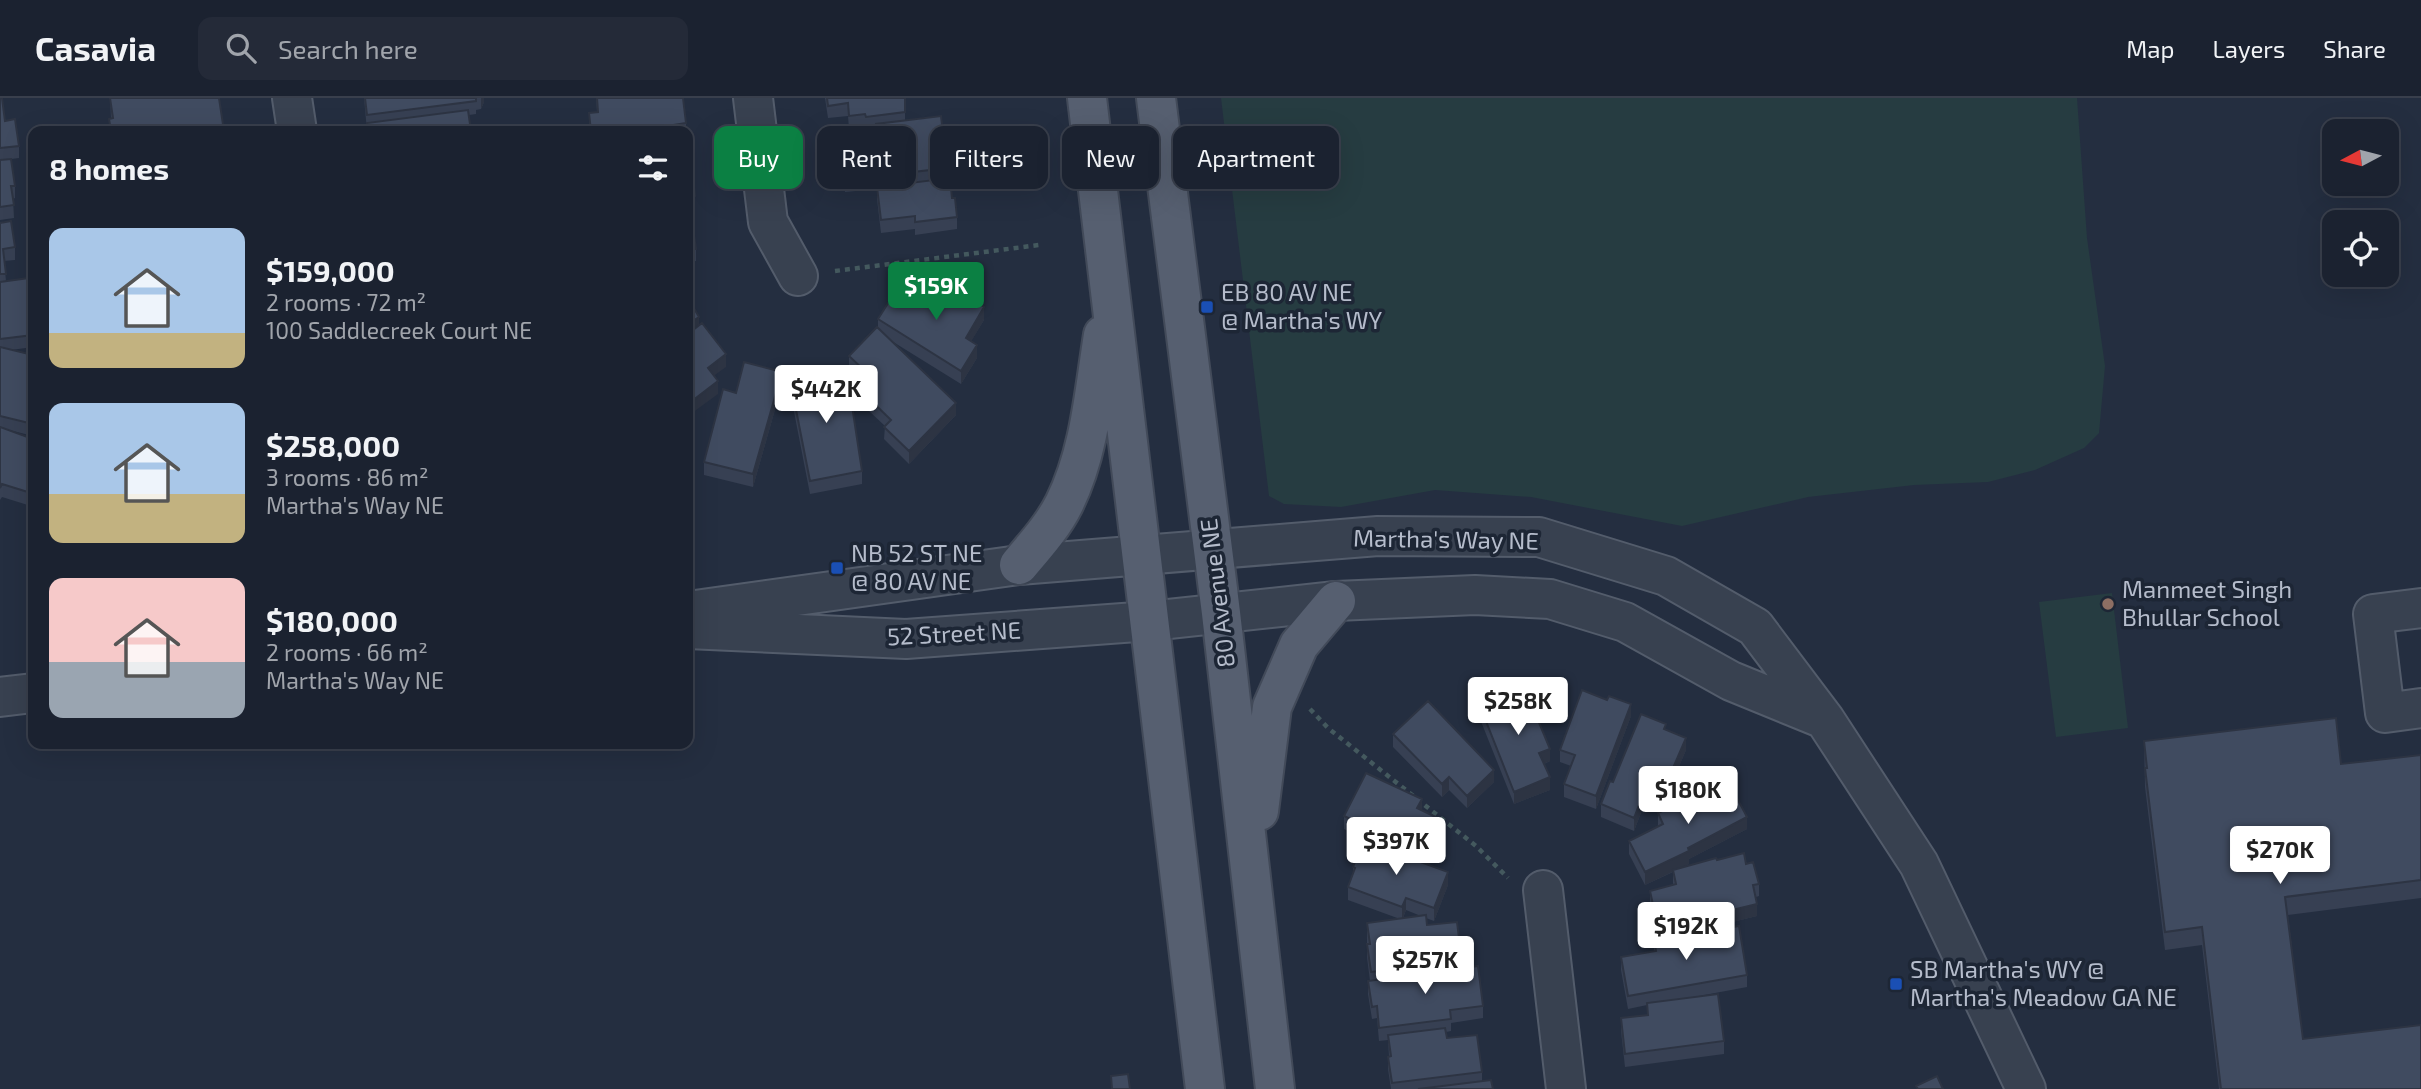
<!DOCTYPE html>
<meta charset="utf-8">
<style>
body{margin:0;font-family:"Exo 2",sans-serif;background:#242a38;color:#f1f3f6;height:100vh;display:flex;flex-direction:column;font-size:26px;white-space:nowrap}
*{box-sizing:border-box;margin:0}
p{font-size:23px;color:#a0a4ab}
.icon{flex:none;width:38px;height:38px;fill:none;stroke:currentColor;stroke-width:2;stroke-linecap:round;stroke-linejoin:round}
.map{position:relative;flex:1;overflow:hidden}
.drawer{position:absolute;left:28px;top:28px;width:665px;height:623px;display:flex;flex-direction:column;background:#1b2230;border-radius:14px;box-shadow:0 7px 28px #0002,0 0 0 2px #393f4c}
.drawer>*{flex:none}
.hud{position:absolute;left:714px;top:28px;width:665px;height:63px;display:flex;gap:14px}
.needle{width:46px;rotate:263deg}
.fabs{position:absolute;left:2322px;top:21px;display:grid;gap:14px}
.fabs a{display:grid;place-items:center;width:77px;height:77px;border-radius:14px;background:#1b2230;box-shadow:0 7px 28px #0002,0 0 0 2px #393f4c;font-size:35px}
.price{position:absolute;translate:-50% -60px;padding:0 16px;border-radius:7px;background:#fff;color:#222;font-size:23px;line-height:46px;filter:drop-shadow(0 2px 4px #0008)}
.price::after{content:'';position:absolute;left:50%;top:42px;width:21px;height:16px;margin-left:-10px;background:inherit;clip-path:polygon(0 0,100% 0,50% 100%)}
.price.selected{background:#0b8043;color:#fff}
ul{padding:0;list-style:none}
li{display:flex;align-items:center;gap:21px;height:175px;padding:0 21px}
li span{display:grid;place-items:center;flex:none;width:196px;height:140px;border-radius:14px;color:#555}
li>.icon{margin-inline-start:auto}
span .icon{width:84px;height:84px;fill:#fffc;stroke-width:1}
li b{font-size:30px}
h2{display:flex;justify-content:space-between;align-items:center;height:84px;padding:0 21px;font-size:30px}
.pill{padding:0 24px;border-radius:14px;background:#1b2230;box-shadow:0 7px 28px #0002,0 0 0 2px #393f4c;font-size:24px;line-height:63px}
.pill.selected{background:#0b8043;color:#fff}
header{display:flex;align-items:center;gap:42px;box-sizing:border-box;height:98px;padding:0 35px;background:#1b2230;border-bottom:2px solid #393f4c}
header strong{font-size:33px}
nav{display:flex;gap:38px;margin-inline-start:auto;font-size:24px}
.search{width:490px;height:63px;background:#242a38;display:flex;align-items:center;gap:18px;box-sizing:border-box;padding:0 24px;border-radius:14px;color:#a0a4ab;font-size:26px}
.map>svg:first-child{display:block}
.green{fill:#263c41}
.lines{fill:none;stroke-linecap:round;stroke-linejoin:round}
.minor-casing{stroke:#535c6b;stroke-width:42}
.major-casing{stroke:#424a59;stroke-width:42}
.path{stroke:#44595e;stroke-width:4.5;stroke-dasharray:5 5;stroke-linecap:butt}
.minor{stroke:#384150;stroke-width:38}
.major{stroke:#565f70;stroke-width:38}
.wall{fill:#374053;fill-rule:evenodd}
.shaded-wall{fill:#2d3443}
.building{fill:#404b60;stroke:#2d3443;stroke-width:2}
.transit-dot{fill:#1a4fb4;stroke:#1d2635;stroke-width:2.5}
.education-dot{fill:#8d6e63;stroke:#1d2635;stroke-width:2.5}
.labels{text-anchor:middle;stroke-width:7;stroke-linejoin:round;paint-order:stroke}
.poi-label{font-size:24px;fill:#b5bccb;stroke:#1d2635;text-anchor:start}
.street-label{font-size:24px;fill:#b5bccb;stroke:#1d2635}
</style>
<header>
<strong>Casavia</strong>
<div class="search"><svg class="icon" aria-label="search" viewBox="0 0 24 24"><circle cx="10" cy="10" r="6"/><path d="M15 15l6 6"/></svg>Search here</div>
<nav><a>Map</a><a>Layers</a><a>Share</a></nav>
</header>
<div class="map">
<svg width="2421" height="991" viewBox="0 0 2421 991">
<rect width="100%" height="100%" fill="#242e40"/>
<!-- green -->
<path class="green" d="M1221,0H2077L2087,140L2105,268L2099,335L2084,350L2035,372L1988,384L1914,387L1808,399L1682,428L1531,399L1435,392L1341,409L1284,406L1269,398Z
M2112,495L2128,630L2056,639L2039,504Z"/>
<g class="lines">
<!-- minor casing -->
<g class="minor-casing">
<path id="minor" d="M292,0L297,33
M753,0L768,124L798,178
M2421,510L2373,516L2385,615L2421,610
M688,513L1019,467L1378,438L1539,439L1666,478L1755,529L1825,622L1919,766L2026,991
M688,531L906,541L1150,523L1336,503L1475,497L1550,501L1625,524L1731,583L1824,621
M0,599L33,595
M1543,792L1566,991"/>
</g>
<!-- major casing -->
<g class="major-casing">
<path id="major" d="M1087,0L1205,991
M1156,0L1221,515L1275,991
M1019,467C1035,448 1053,428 1064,406C1090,354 1094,293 1103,237
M1259,713L1272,609L1299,547L1336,503"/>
</g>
<!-- path -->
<path class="path" d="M835,173L1039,147
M1310,611L1328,630L1476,748L1508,780"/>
<!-- minor -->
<use href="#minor" class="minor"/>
<!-- major -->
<use href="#major" class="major"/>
</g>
<!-- wall -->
<path class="wall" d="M0,0L5,23L19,48V60L11,61L15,88V100L13,101L14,120L0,122Z
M110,0L224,33H109V21H111Z
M364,0H484V4L481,11L476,12V16L469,17L471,33H367Z
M596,0L686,25V33H589V15L597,14Z
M825,0H905V22L947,70V80L957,119V131L915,137V131L881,135L877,101V91L845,94L841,56V44L876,39V30L866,31L865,29L849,31L848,18L828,20Z
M688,62L695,98V111L690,112L696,151V163L688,164Z
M0,125L15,149V162L4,163L6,183L33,209V249L11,252L33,257V338L9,332L33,341L31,408L2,399L0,402Z
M925,204L984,222L971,243L977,260L961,286L890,242L956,317L909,366L884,341L885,328L853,298V285L858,279L849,270V258L878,230V221Z
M789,276L833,291L862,373V386L810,396L789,288Z
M782,287L753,389L704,377V364L736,295Z
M1501,595L1550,663L1544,666L1550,692L1514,706L1480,621V608L1501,599Z
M1631,618L1596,711L1564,699V686L1571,668L1560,664V652Z
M1666,631L1686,652L1660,713L1644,707L1634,733L1601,719V706L1613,684Z
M1393,636L1494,684L1467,710L1449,692L1442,699L1393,649Z
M2144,643L2341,666L2421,657V800L2288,817L2303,941L2421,991H2219L2202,847L2165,852L2145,689Z
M1422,712L1444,735L1428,767L1448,787L1434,823L1426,820L1427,827L1462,863V871L1483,908V920L1451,925V933L1446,934L1447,940L1482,974V983L1493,991H1391L1388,971V959L1389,958L1388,942L1379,943L1377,920L1372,921L1368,896V883H1370L1367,859V825L1400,821L1348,802V789L1353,776V769L1390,753L1344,731V718ZM1406,812L1421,818L1403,820Z
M1658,715L1747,731L1689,761V766L1680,770L1717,762L1746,766L1759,786V798L1756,799L1757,818L1671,839L1747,877V889L1683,901L1724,943V956L1625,969L1621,933V920L1647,917V907L1628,911L1621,872V859L1654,854V842L1658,841L1650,805V793L1673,787V774L1645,787L1629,756V743L1658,729Z"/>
<!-- shaded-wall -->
<path class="shaded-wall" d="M481,0H484V4L481,11Z
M984,209V222L966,252V240Z
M699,219V232L688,239V226Z
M977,247V260L961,286V273Z
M726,256V269L708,282V270Z
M782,274V287L753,389V376Z
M718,283V296L688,318V306Z
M956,305V317L909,366V353Z
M33,390V403L31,408V395Z
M1631,606V618L1596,711V698Z
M1686,640V652L1660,713V700Z
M1550,651V663L1539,668V655Z
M1494,672V684L1467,710V698Z
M1449,679V692L1442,699V686Z
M1550,679V692L1514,706V694Z
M1644,694V707L1634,733V720Z
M1422,701V714L1417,710Z
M1747,719V731L1689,761V766L1645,787V774L1688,750Z
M1444,723V735L1427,771V758Z
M1448,774V787L1434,823V810Z
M1406,800V812L1402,822V809Z
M1757,806V818L1658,842V830Z"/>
<!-- building -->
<path class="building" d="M0,0H2L5,23L15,21L19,48L0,50Z
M110,0H219L224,33H111L109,21L113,20Z
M365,0H476V3L367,17Z
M597,0H683L686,25L660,29V33H591L589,15L598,14Z
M827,0H905V14L866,19L865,16L849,18L848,5L828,8Z
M468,12L471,33H368L367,25Z
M941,18L947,70L845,82L841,44L877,39L876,26Z
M11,61L15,88H11L14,107L0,109V62Z
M691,61L695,98L688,99V62Z
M950,80L952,100H955L957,119L915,124V118L881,122L877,89Z
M688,110H690L696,151L688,152Z
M11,123L15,149L3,151L6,176H0V125Z
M29,180L33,209V237L0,241V184Z
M939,181L984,209L966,240L977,247L961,273L878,221L899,188L925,204Z
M688,200L699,219L688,226Z
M702,225L726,256L708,270L718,283L688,306V236Z
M877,229L956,305L909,353L884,329L891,322L853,285L865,273L849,258Z
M0,249L33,257V326L0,318Z
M744,264L782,274L753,376L704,364L723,291L736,295Z
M828,268L833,291L849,288L862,373L810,383L789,276Z
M0,329L33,341V390L31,395L2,386L0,390Z
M1523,586L1550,651L1539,655L1550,679L1514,694L1480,608L1503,599L1501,595Z
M1582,592L1607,602L1609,598L1631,606L1596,698L1564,686L1575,657L1560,652Z
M1428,603L1494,672L1467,698L1449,679L1442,686L1393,636Z
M1641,616L1666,626L1664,631L1686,640L1660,700L1644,694L1634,720L1601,706L1610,683L1613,684Z
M2336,620L2341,666L2421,657V782L2285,799L2303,941L2421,927V991H2221L2202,829L2165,834L2145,670H2147L2144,643Z
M1366,675L1422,701L1417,710L1444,723L1427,758L1344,718Z
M1728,683L1747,719L1688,750L1689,753L1645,774L1629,743L1663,726L1658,715Z
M1363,743L1448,774L1434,810L1406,800L1402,809L1348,789L1355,770L1353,769Z
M1744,755L1746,766L1753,764L1759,786L1753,787L1757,806L1658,830L1650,793L1676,786L1673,772L1716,760L1717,762Z
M1426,817L1427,827L1457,824L1462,863L1371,874L1367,846H1370L1367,825Z
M1739,828L1747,877L1628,898L1621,859L1656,853L1654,842Z
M1478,868L1483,908L1450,912L1451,921L1379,930L1377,908L1372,909L1368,883Z
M1718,896L1724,943L1625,956L1621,920L1648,917L1647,905Z
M1445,930L1447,940L1477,937L1482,974L1392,985L1388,959L1391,958L1388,937Z
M1128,976L1130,991H1112L1111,978Z
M1937,978L1943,991H1918L1916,988Z
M1491,982L1493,991H1418Z"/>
<!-- markers -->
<g class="transit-dot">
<rect x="1200" y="202" width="14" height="14" rx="3.5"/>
<rect x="830" y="463" width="14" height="14" rx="3.5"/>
<rect x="1889" y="879" width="14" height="14" rx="3.5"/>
</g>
<circle class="education-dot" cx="2108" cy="506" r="7"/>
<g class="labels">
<!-- poi labels -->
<g class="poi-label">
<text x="1221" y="203">EB 80 AV NE<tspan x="1221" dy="28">@ Martha's WY</tspan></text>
<text x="851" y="464">NB 52 ST NE<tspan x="851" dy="28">@ 80 AV NE</tspan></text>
<text x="2122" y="500">Manmeet Singh<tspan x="2122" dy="28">Bhullar School</tspan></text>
<text x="1910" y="880">SB Martha's WY @<tspan x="1910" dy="28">Martha's Meadow GA NE</tspan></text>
</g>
<!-- street labels -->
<g class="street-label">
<text transform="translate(1446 442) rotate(1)" y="8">Martha's Way NE</text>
<text transform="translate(1218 495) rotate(-97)" y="8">80 Avenue NE</text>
<text transform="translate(954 536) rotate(-3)" y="8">52 Street NE</text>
</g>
</g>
</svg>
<div class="fabs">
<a><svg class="needle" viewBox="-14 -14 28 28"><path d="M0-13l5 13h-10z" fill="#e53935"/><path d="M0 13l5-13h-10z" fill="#a0a4ab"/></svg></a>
<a><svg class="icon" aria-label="locate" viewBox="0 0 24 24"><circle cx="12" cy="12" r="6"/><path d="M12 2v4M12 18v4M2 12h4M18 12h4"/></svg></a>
</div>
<b class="price selected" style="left:936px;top:224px">$159K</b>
<b class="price" style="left:826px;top:327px">$442K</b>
<b class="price" style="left:1518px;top:639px">$258K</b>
<b class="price" style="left:1688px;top:728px">$180K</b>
<b class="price" style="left:1396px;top:779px">$397K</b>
<b class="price" style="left:2280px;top:788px">$270K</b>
<b class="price" style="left:1686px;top:864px">$192K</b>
<b class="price" style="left:1425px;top:898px">$257K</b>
<div class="hud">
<a class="pill selected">Buy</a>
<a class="pill">Rent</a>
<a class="pill">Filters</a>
<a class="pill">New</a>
<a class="pill">Apartment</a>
</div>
<section class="drawer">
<h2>8 homes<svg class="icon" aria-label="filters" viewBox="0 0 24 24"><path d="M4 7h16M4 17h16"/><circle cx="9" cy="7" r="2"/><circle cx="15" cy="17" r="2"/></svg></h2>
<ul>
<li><span style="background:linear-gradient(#a9c7e8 75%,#c2b280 0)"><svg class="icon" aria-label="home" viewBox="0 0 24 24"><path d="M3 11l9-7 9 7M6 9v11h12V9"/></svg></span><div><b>$159,000</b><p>2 rooms · 72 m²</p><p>100 Saddlecreek Court NE</p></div></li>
<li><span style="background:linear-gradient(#a9c7e8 65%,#c2b280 0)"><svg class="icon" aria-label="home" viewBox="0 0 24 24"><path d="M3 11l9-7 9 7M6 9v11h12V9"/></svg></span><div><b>$258,000</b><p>3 rooms · 86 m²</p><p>Martha's Way NE</p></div></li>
<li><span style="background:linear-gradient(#f6c9c9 60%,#9aa5b1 0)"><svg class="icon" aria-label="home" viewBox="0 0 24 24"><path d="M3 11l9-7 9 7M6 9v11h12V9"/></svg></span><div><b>$180,000</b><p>2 rooms · 66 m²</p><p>Martha's Way NE</p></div></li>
</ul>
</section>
</div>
